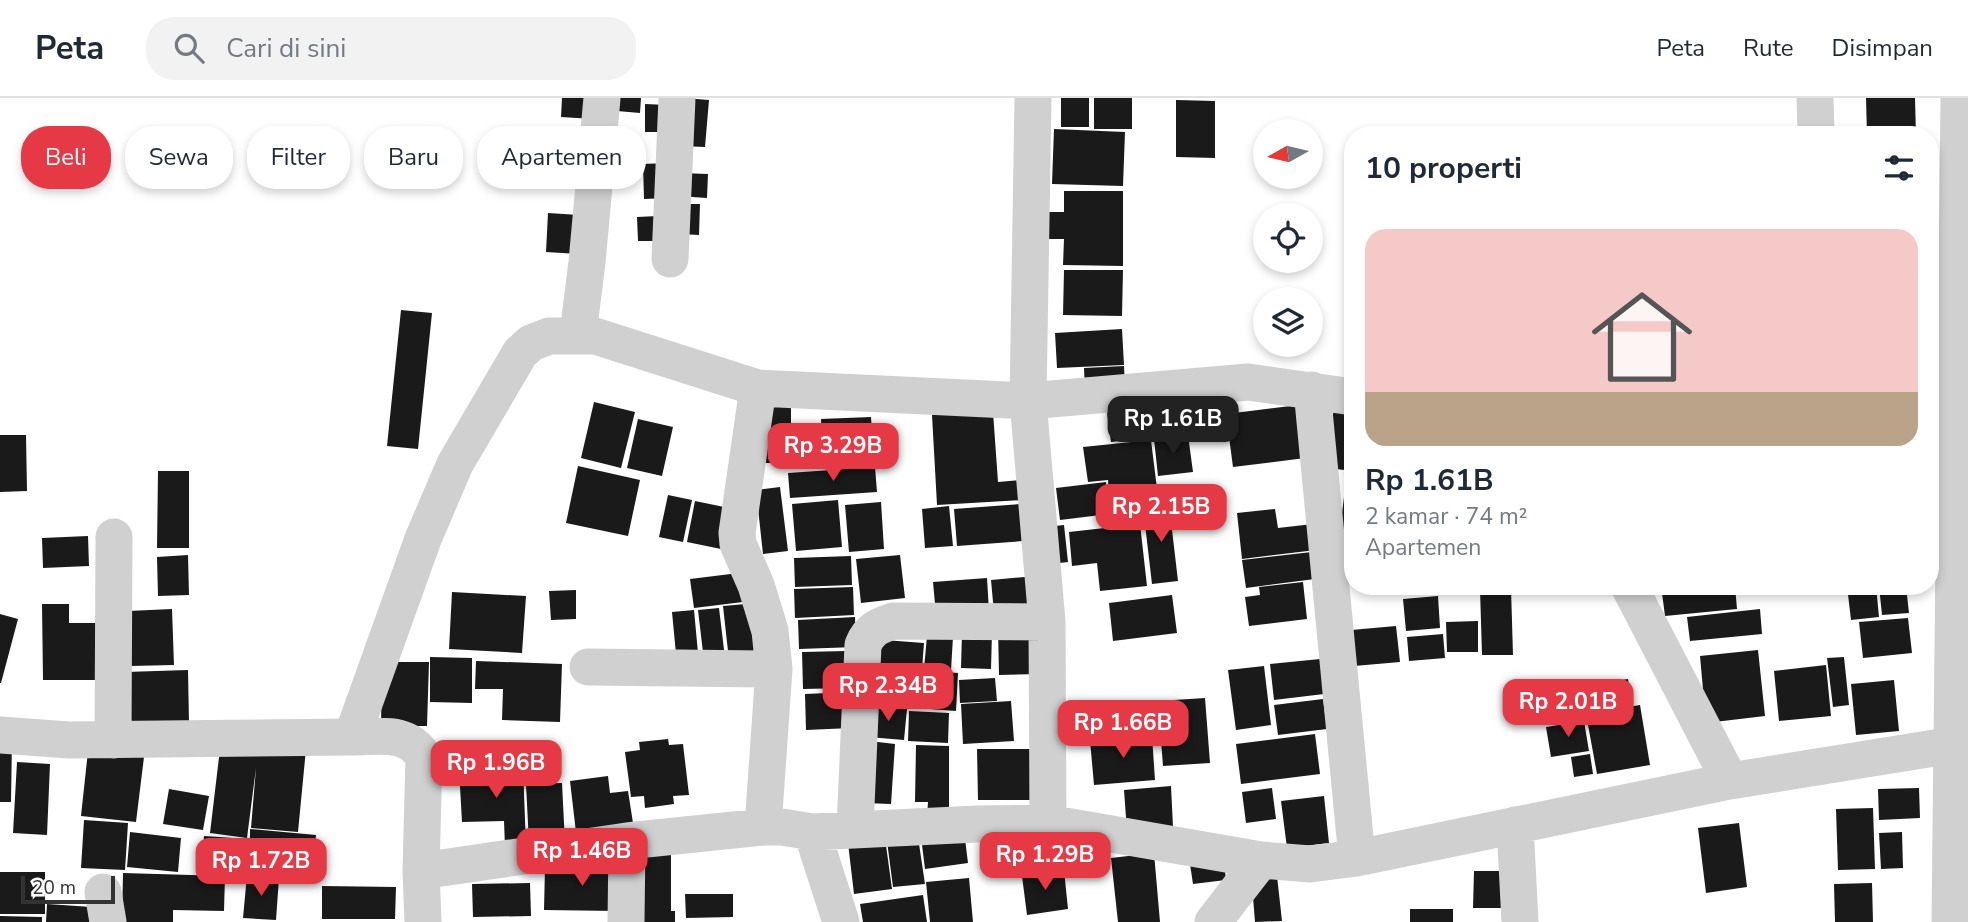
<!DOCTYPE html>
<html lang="id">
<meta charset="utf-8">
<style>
body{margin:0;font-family:"Nunito Sans",sans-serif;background:#f2f2f3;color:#1f2937;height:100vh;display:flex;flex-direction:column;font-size:26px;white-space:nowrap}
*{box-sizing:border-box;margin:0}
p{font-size:23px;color:#747a83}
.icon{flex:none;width:38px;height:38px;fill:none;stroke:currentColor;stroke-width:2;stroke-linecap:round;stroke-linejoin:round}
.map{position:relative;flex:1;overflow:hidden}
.details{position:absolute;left:1344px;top:28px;width:595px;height:469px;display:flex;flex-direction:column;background:#fff;border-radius:28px;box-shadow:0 4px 10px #0003}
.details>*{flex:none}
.banner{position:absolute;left:21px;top:28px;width:665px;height:63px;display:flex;gap:14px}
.needle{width:46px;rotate:262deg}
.fabs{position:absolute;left:1253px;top:21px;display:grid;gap:14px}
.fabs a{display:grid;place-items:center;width:70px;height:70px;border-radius:50%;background:#fff;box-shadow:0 4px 10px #0003;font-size:35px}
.scale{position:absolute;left:21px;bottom:18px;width:94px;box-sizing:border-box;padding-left:7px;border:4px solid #333;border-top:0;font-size:19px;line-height:24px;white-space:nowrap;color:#333;-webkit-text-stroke:5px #fff;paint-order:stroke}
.price{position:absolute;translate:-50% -60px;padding:0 16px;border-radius:14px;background:#e63946;color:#fff;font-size:23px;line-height:46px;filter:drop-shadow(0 2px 4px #0008)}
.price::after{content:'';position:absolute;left:50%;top:42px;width:21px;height:16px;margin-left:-10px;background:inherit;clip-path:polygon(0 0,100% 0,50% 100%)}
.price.on{background:#222;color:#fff}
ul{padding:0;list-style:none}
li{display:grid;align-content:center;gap:14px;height:371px;padding:0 21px}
li span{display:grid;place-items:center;height:217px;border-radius:21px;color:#555}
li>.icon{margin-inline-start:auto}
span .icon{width:126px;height:126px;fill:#fffc;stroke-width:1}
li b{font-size:30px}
h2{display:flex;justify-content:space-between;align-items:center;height:84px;padding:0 21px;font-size:30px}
.pill{padding:0 24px;border-radius:28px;background:#fff;box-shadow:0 4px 10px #0003;font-size:24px;line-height:63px}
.pill.on{background:#e63946;color:#fff}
header{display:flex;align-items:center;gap:42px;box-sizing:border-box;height:98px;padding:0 35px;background:#fff;border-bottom:2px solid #e0e1e3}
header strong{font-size:33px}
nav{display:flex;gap:38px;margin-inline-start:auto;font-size:24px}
.search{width:490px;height:63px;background:#f2f2f3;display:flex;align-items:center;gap:18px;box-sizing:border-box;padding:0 24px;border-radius:28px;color:#747a83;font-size:26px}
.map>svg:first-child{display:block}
.building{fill:#1a1a1a}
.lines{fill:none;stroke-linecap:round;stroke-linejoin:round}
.minor{stroke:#d0d0d0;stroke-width:37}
</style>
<header>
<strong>Peta</strong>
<div class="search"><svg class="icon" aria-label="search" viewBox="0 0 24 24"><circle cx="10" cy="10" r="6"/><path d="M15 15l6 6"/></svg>Cari di sini</div>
<nav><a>Peta</a><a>Rute</a><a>Disimpan</a></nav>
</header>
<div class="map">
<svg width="1968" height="824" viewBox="0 0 1968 824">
<rect width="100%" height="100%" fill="#fff"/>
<!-- building -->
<path class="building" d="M562,0H595L593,21L561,19Z
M618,0H641L640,15L617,13Z
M684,0L709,2L705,49L680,48Z
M1061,0H1089V29H1061Z
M1094,0H1132V31H1094Z
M1866,0H1915L1916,37H1867Z
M1176,2L1215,3V60L1176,59Z
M645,6L668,7V34H645Z
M557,29L593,34L588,70L552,66Z
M1054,31L1125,34L1123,88L1052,86Z
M668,65L669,100L644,101L643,66Z
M680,75L708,76L707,100L678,98Z
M1064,93H1123V168L1063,167L1064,141H1046V114H1064Z
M682,106H700L699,137L681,136Z
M548,115L579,117L578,156L546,154Z
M658,118V143H638L637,119Z
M1064,172H1123L1122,218L1063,217Z
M401,212L432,215L418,351L387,348Z
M1122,231L1124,267L1057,270L1055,235Z
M1124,268L1125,290L1085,293L1084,270Z
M1166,300L1167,312L1184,310L1187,335L1111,344L1106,307Z
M594,304L635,314L621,370L581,360Z
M1307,306L1313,359L1233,369L1226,316Z
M759,307H791V365H759Z
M1334,308L1353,311V373L1327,370Z
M993,314L998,384L1022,382L1023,402L937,407L932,317Z
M871,319L874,364L823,365L821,321Z
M638,321L673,329L662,378L627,370Z
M0,337H26L27,393L0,394Z
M1188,337L1193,374L1158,378L1154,341Z
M1151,342L1157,391L1109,397L1108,382L1088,384L1083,349Z
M578,368L640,382L628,438L566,425Z
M875,369L877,394L790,400L788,375Z
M158,373H189V450H157Z
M1106,384L1109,416L1060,422L1056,390Z
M780,389L788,453L763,456L756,392Z
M668,397L692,402L683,444L659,439Z
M1344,399L1353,400V434L1340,432Z
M838,402L842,449L796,453L792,406Z
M695,403L729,410L721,451L687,444Z
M881,404L884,451L849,454L845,407Z
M1021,406L1024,443L957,448L954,411Z
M1169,406L1178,483L1152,486L1143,409Z
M949,408L953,448L925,450L922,411Z
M1275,411L1278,430L1313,426L1316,452L1242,461L1237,415Z
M1140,426L1147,488L1100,493L1097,465L1072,468L1069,434Z
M1064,427L1068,464L1051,466L1046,429Z
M88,438L89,468L43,470L42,440Z
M1312,454L1315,481L1246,490L1242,462Z
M188,457L189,497L158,498L157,459Z
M900,457L905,500L861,505L856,461Z
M851,458L852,487L795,489L794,460Z
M747,474L751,503L694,510L690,481Z
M1036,478L1038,511L994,515L991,482Z
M987,480L989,513L936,517L933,484Z
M1303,484L1307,521L1249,528L1245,499L1260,497L1259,489Z
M1405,488H1446V490L1406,494Z
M1735,488L1737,511L1665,518L1662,495Z
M1847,488H1876L1879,519L1851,522Z
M1879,488H1906L1909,515L1882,517Z
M853,489L854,517L795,520L794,491Z
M1511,490L1513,557H1482L1480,491Z
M576,492V521L551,522L549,493Z
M452,494L526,498L522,555L449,551Z
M1172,497L1177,535L1113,543L1109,505Z
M1438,498L1440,530L1406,533L1403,501Z
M757,505L763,558L729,562L723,508Z
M42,506H69V525H99L100,582H43Z
M719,510L725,560L704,563L698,512Z
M172,511L174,567L130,568L128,513Z
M1760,511L1762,536L1690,543L1687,519Z
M694,512L698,555L676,556L672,514Z
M0,516L18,521L1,585H0Z
M855,519L856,549L799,551L798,522Z
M1908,520L1912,555L1863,560L1859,524Z
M1478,523V554H1447L1446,524Z
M1038,528V576L999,577L998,529Z
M1396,528L1400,564L1354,568L1351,532Z
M962,534H992L991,571L961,570Z
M1443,536L1445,560L1409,563L1407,539Z
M927,538L953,539L951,572L924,571Z
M871,541L924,545L922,571L870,566Z
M1758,552L1765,618L1706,625L1700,558Z
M846,553L847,590L803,591L802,554Z
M430,559L472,560V605L430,604Z
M1844,559L1849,607L1833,609L1827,560Z
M1320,561L1324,596L1274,602L1270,566Z
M476,563L562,566L560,624L502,622L503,591H475Z
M382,564H429L427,628H381Z
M1826,567L1831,618L1779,623L1774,573Z
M1264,568L1271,627L1236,632L1228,572Z
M866,569L958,575L956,613L864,606Z
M188,572L189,626L126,628L125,574Z
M995,580L997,603L960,605L959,582Z
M1628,581L1632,605L1602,610L1599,585Z
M1894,582L1899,633L1856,637L1851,586Z
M1595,589L1599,612L1556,619L1552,596Z
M850,594L851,630L806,632L805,596Z
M1205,600L1210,665L1163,668L1158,603Z
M1323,601L1327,631L1278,637L1274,607Z
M1011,603L1014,643L963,646L961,606Z
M1640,607L1650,667L1597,676L1586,616Z
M871,608L907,611L904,642L868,639Z
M909,613L949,615L948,645L908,643Z
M1584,623L1589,653L1551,659L1546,629Z
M1315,636L1320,676L1241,686L1236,646Z
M1152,638L1155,682L1094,687L1090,642Z
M668,641L669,647L683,646L689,697L673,698L674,706L645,710L644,698L631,699L625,654L640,652L639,644Z
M0,642L12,643L11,704H0Z
M869,643L895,646L891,706L864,705Z
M916,647L949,648V719H927L928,704H915Z
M220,651H306L298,734L251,730L256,670L247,740L210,735Z
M977,651H1033V702H978Z
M88,653L144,659L136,724L81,718Z
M1590,656L1593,676L1574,679L1571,659Z
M17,664L50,666L47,737L13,735Z
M523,668L526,749H505L504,723L462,724L459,671Z
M608,678L610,695L628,693L633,725L577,743L570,683Z
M562,685L565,745L529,746L526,686Z
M1171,688L1173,729L1127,733L1124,692Z
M1272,690L1276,721L1246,725L1242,694Z
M1919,690L1920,720L1879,722L1878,691Z
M169,691L209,698L203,732L163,726Z
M1324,698L1329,745L1287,750L1281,703Z
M1873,710L1875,771L1838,772L1836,711Z
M84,722L128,725L125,772L81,770Z
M1739,725L1747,789L1706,795L1698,730Z
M250,731L316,737L312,781L247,776L250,741L253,740H250Z
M130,734L181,740L178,774L127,769Z
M1902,734L1903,770L1881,771L1879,735Z
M204,738L248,741L246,776L202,774Z
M918,739L925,786L893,789L887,743Z
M885,740L892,791L854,796L848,745Z
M965,741L968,765L925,771L922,747Z
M636,754H671V813H675V824H631Z
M1154,755L1160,824H1118L1111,760Z
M597,760H616V813L544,812L545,769L597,770Z
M1224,762L1226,782L1193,786L1190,766Z
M1064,772L1068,811L1027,817L1022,778Z
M1474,773H1515V810H1473Z
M0,774H45V816H0Z
M123,775L225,778L224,813L173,812V824H122Z
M247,777L279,780L276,822L243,820Z
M1277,778L1282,823L1255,824L1252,787L1257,781Z
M969,780L973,824H930L926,784Z
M530,785L531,818L473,819L472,786Z
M1872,785L1873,824H1835L1834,786Z
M322,788L396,789L395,821H322Z
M685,796H733V819L686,820Z
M923,797L927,824H863L860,806Z
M47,806L92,809V824H46Z
M1410,811H1453V824H1410Z
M0,818L42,819V824H0Z"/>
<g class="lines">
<!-- minor -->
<path class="minor" d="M1033,0L1028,303L1047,524L1048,725
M1815,0L1816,37
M670,161L677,0
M578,236L587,164L602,0
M758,290L737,435L738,446L756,487L770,533L774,571L763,729
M1312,292L1357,760
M1629,488L1730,683
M588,569L774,571
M0,637L69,642L352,639C381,639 407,632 424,659L421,773L423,824
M352,639L423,441L455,366L520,255L531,245L549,238H595L758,290L1028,303L1248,284L1353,299
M113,642L114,439
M1515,727L1520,824
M855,731L863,547C869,532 878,528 893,523L1047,524
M812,734L841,824
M421,773L627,743L763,729H782L812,734L977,726L1048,725L1261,762L1310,766L1357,760L1730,683L1953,647
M103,794L108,824
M626,824L627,743
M1213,824L1261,762
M1950,824L1959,0"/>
</g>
</svg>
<div class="fabs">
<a><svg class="needle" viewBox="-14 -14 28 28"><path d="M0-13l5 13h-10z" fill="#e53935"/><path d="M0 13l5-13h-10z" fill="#747a83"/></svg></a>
<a><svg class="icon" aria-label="locate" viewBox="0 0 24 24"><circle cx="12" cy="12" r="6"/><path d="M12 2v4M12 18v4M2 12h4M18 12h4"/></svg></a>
<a><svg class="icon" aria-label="layers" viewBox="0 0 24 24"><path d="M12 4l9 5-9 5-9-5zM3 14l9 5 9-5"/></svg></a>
</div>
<div class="scale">20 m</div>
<b class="price on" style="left:1173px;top:358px">Rp 1.61B</b>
<b class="price" style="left:833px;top:385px">Rp 3.29B</b>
<b class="price" style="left:1161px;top:446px">Rp 2.15B</b>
<b class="price" style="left:888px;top:625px">Rp 2.34B</b>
<b class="price" style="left:1568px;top:641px">Rp 2.01B</b>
<b class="price" style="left:1123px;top:662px">Rp 1.66B</b>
<b class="price" style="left:496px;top:702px">Rp 1.96B</b>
<b class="price" style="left:582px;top:790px">Rp 1.46B</b>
<b class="price" style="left:1045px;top:794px">Rp 1.29B</b>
<b class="price" style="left:261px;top:800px">Rp 1.72B</b>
<div class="banner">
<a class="pill on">Beli</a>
<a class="pill">Sewa</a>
<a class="pill">Filter</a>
<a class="pill">Baru</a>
<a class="pill">Apartemen</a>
</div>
<section class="details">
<h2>10 properti<svg class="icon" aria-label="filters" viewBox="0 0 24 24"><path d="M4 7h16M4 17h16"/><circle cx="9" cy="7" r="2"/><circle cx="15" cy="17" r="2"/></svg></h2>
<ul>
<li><span style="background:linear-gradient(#f6c9c9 75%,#b9a48a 0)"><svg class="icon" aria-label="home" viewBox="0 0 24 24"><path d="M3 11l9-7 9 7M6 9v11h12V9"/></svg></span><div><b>Rp 1.61B</b><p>2 kamar · 74 m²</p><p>Apartemen</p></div></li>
</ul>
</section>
</div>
